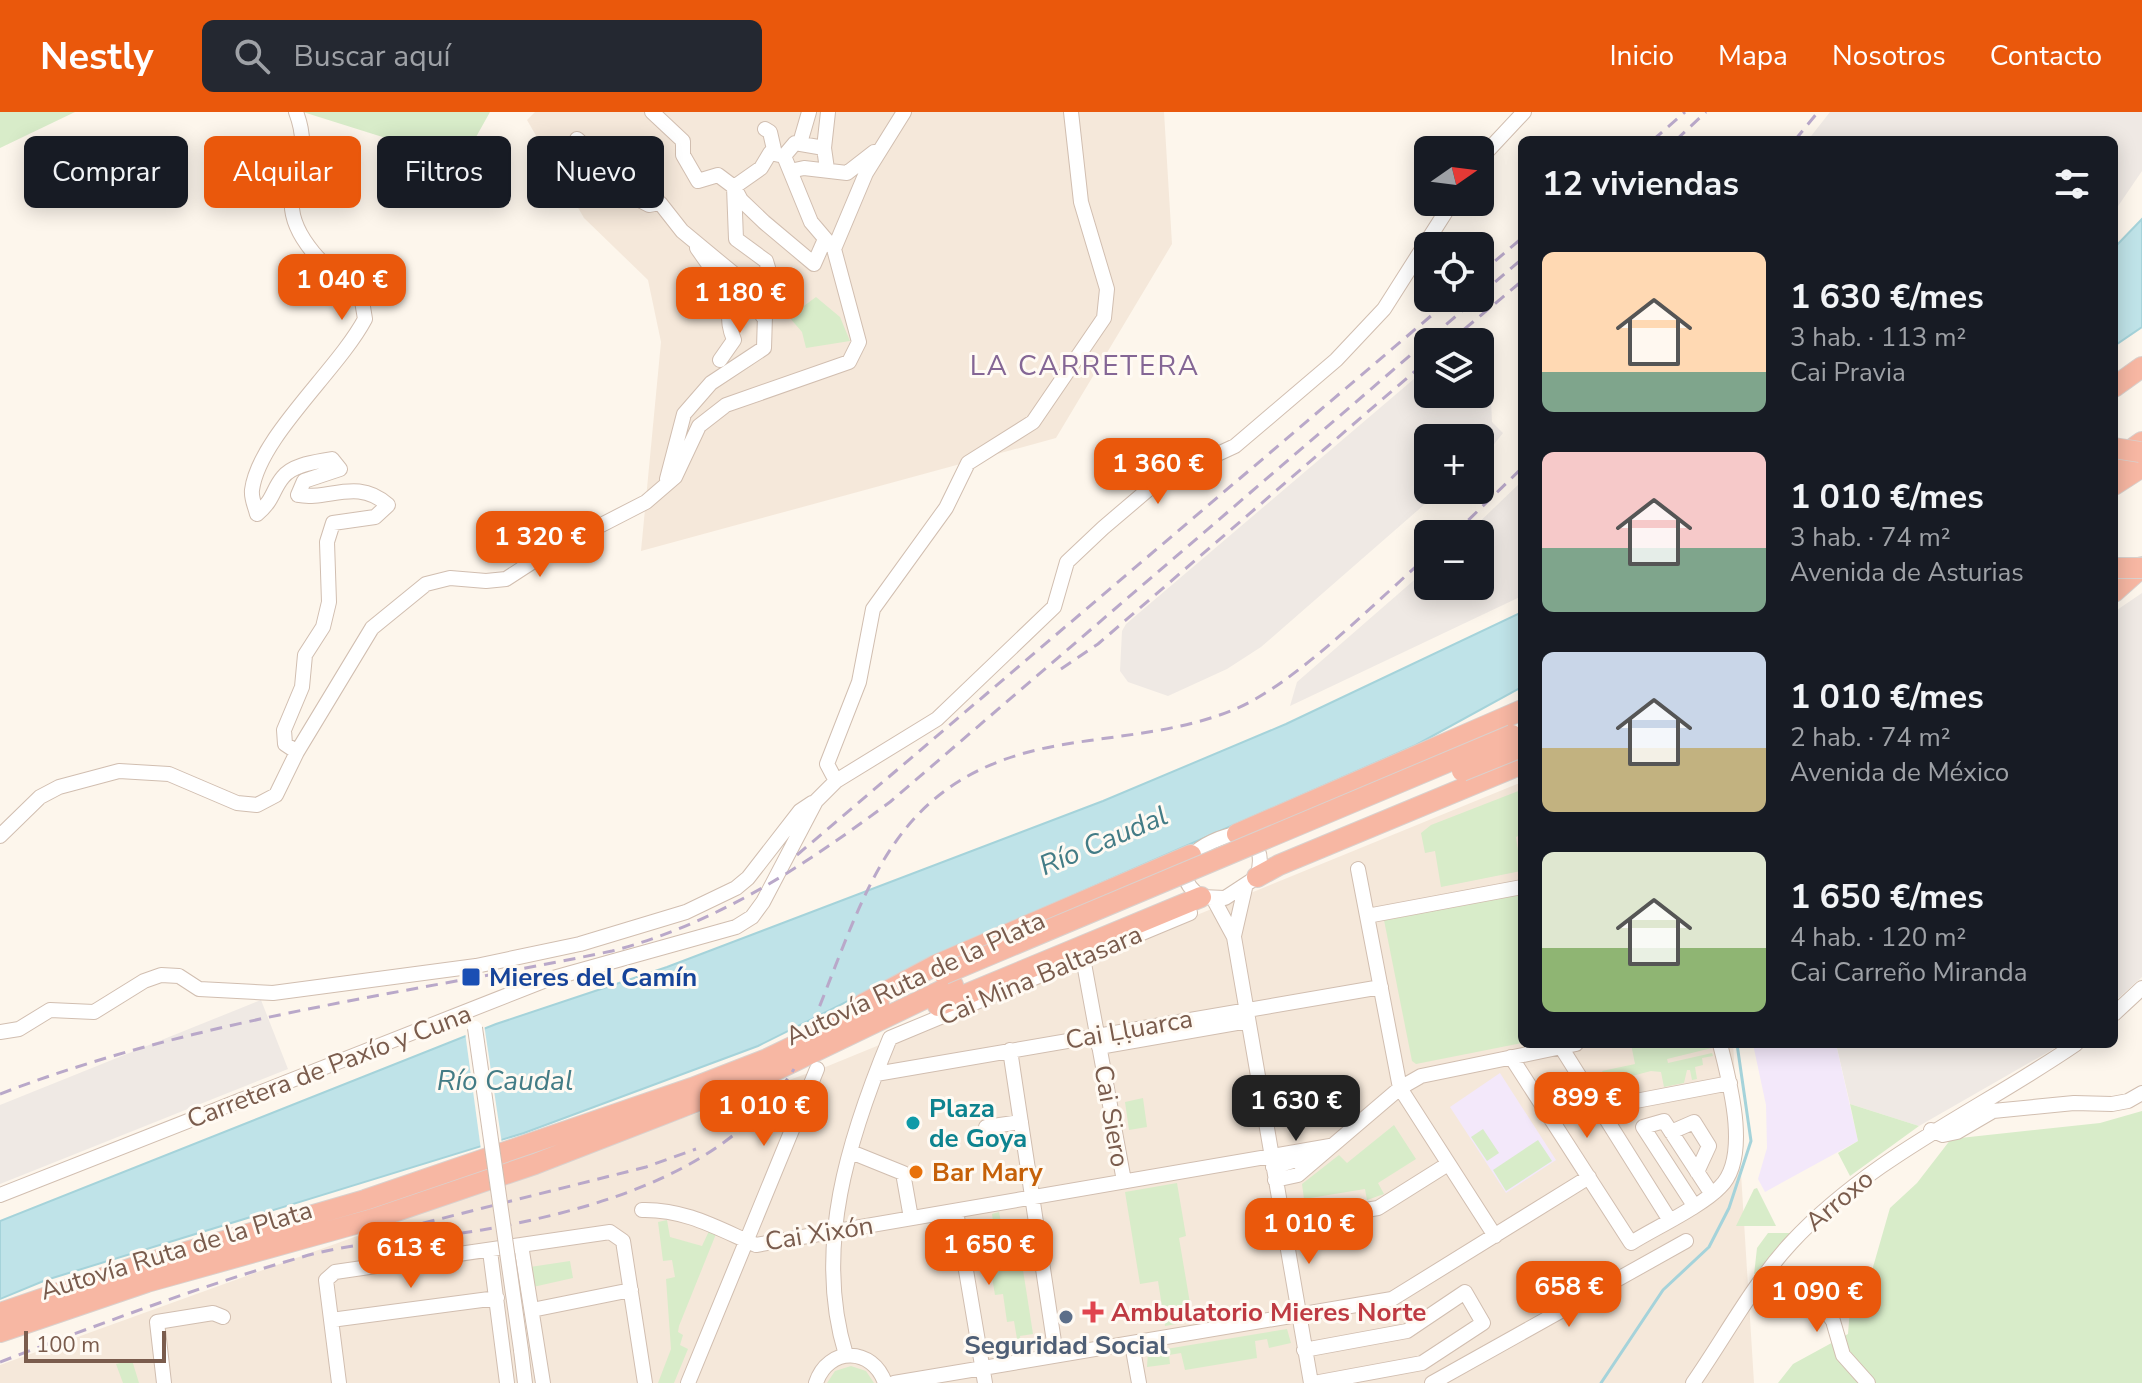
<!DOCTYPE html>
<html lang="es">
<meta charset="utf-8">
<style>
body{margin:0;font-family:"Nunito Sans",sans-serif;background:#242831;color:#f1f3f6;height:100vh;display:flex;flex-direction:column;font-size:30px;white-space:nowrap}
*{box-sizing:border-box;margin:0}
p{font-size:26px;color:#9ea1a6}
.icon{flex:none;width:44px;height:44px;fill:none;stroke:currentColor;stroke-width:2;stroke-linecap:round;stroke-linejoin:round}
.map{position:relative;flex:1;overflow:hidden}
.side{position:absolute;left:1518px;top:24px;width:600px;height:912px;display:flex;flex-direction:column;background:#171b24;border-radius:12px;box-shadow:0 4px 20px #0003}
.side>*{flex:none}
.hud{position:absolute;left:24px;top:24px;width:760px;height:72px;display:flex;gap:16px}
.needle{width:52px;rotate:76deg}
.fabs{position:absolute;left:1414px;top:24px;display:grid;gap:16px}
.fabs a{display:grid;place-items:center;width:80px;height:80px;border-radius:12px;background:#171b24;box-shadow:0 4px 20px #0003;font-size:40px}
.scale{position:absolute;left:24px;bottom:20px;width:142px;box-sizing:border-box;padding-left:8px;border:4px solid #7a5c4d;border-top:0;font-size:22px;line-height:28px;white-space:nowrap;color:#7a5c4d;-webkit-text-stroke:6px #fffaf3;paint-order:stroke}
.price{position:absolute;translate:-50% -68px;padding:0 18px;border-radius:16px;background:#ea580c;color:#fff;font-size:26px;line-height:52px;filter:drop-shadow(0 2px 4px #0008)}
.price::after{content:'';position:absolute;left:50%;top:48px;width:24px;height:18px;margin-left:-12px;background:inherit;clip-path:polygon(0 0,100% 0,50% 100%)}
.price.current{background:#222;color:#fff}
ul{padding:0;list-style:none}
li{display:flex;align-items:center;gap:24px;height:200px;padding:0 24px}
li span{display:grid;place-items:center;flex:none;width:224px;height:160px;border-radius:12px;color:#555}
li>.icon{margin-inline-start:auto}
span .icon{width:96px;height:96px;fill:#fffc;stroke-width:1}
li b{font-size:34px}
h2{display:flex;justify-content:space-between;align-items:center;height:96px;padding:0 24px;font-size:34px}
.chip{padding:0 28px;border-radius:12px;background:#171b24;box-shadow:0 4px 20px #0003;font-size:28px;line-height:72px}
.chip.current{background:#ea580c;color:#fff}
header{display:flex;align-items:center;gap:48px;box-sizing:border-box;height:112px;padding:0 40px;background:#ea580c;color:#fff}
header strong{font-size:38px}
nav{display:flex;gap:44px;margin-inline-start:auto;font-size:28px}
.search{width:560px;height:72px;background:#242831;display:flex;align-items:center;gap:20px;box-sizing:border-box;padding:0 28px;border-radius:12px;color:#9ea1a6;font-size:30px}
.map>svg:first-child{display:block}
.residential{fill:#f5e8da}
.industrial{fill:#efe9e4}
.education{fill:#f3e8fa}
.green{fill:#d8ecc9}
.water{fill:#bfe3e8;stroke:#a5d3da;stroke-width:2}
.pier{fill:#fdf6ec}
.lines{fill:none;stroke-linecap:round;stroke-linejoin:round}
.stream{stroke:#a5d3da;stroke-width:3}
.minor-casing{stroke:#d1beb0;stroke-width:16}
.highway-casing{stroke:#dad1cd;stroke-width:22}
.minor{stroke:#fff;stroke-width:14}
.highway{stroke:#f7b7a3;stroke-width:20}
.rail{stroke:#b9a8c9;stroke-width:3;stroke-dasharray:12 8;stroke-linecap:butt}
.minor-bridge-casing{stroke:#d1beb0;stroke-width:16;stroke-linecap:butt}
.highway-bridge-casing{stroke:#dad1cd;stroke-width:22;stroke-linecap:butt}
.minor-bridge{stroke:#fff;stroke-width:14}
.highway-bridge{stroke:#f7b7a3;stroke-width:20}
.transit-dot{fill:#1a4fb4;stroke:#fffaf3;stroke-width:3}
.culture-dot{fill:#0f9aa8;stroke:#fffaf3;stroke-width:3}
.food-dot{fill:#e8710a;stroke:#fffaf3;stroke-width:3}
.health-dot{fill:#e0444e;stroke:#fffaf3;stroke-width:3}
.service-dot{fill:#5c6f8a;stroke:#fffaf3;stroke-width:3}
.labels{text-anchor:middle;stroke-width:6;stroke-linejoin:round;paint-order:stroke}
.street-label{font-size:26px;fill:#7a5c4d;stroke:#fffaf3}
.transit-label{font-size:26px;font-weight:bold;fill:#164399;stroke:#fffaf3;text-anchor:start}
.culture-label{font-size:26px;font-weight:bold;fill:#0d838f;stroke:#fffaf3;text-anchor:start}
.food-label{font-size:26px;font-weight:bold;fill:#c56008;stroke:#fffaf3;text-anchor:start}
.health-label{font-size:26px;font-weight:bold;fill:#be3a42;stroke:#fffaf3;text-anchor:start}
.service-label{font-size:26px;font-weight:bold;fill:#4e5e75;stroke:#fffaf3}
.neighbourhood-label{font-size:28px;letter-spacing:2px;fill:#846695;stroke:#fffaf3}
.water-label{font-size:28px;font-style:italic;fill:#437c86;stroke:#fffaf3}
</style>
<header>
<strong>Nestly</strong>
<div class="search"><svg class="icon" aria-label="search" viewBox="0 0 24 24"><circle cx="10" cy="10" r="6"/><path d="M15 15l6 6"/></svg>Buscar aquí</div>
<nav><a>Inicio</a><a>Mapa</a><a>Nosotros</a><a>Contacto</a></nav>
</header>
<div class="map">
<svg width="2142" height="1271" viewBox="0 0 2142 1271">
<rect width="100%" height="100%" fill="#fdf6ec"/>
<!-- residential -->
<path class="residential" d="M535,0H1164L1172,132L1056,326L641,439L661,230L648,168L584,106L527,8Z
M1522,670V932H1733L1754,1271H0V1253L828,954Z"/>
<!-- industrial -->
<path class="industrial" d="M1830,0H2142V59L2114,100V28H1808Z
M1428,255V282H1480V270L1482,272L1491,287L1492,310L1503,321L1491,336L1480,345V326H1428V378H1441L1261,535L1227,557L1168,584L1128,570L1120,559L1122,519L1126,512Z
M1522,369V484L1290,594L1297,570L1428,456V474H1480V422H1467Z
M2142,481V865L2114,890V500Z
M261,888L288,957L0,1072V993Z
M1836,932H2062L1919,1014L1850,992Z"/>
<!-- education -->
<path class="education" d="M1753,932H1836L1858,1029L1765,1080L1758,1067L1767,1036L1766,993Z
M1500,961L1556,1048L1506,1081L1450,995Z"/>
<!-- green -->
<path class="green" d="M0,0H75L0,36Z
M303,0H490L462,50Z
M816,185L840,205L850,229L806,236L802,220L789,205Z
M1521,678L1522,722L1516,725L1521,759L1441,775L1435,739L1425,741L1421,721L1431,713Z
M1522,778V931L1416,952L1412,949L1384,808Z
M1631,932H1711L1712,936L1667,947L1668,951L1712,941L1713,944L1702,946L1703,953L1695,955L1697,967L1692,968L1690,958H1687L1684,971L1664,975L1661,960L1651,959L1609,970L1602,959L1635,952Z
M1143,986L1147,1015L1129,1018L1125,990Z
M1850,992L1919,1014L1850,1064L1838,1041L1858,1029Z
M2142,999V1271H1778L1793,1252L1848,1222L1851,1183L1869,1169L1890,1096L1917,1071L1951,1027L2100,1011Z
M1394,1013L1416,1047L1378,1071L1384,1082L1367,1088L1365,1077L1304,1087L1302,1072L1339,1043L1347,1051Z
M1483,1017L1499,1041L1487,1049L1471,1025Z
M1538,1028L1552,1049L1506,1079L1493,1058Z
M1177,1071L1186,1124L1179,1126L1193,1209L1165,1214L1158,1169L1140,1172L1125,1080Z
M1757,1076L1776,1114H1736L1754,1077Z
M999,1100L1002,1115L1016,1113L1033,1222L1020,1224L1022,1238L1019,1239L1014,1209L1007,1210L1003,1182L995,1183L984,1118L994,1116L992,1102Z
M667,1108L670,1125L702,1134L709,1119L716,1122L679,1214L678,1220L683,1223L680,1233L688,1237L674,1271H658L671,1237L666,1167L675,1165L672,1148L663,1149L658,1110Z
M1768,1121H1790L1754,1163L1757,1136Z
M570,1149L573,1166L533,1175L530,1155Z
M1287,1217L1291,1231L1269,1236L1267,1227L1255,1229L1257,1246L1185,1258L1181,1241L1169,1243L1170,1252L1147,1255L1148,1240Z
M132,1248L139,1271H123L116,1252Z
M851,1254L866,1259L874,1271H827L835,1259Z"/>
<!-- water -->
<path class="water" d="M2142,107V215L2114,234V136Z
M1522,500V575L1416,633L960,833L758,934L524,1021L46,1168L0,1187V1109L496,912L667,855L1103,689L1286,612Z"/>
<!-- pier -->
<path class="pier" d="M484,912L502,1032L481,1038L465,920Z"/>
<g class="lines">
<!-- stream -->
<path class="stream" d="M1601,1271L1663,1178L1709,1135L1729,1096L1751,1029L1737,932"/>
<!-- minor casing -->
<g class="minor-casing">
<path id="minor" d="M296,0C310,37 296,51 292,86C288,123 330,164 360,177L365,207C338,258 259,325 252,378C251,386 255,394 257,402C274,388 272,378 283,365C293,352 317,350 332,347L340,357L304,369L298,383C328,389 357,365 388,393L375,405L333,411L327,430L329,490L323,515L305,543L302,575L284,618L285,632L297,640
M652,0L683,29V43L698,69L718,63L734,75L741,88L764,110L814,152L825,127
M765,17L770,20L775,42
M577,27L602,50L607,67L616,76L649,93L660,91L682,119L734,162L764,206
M800,31L809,0
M824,36L828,0
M784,44L795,31L824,36L827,57
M1480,47L1524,0
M790,59L804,56L847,61L874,40
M697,136C708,152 729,178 729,198C729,210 729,216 734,228L720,248
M667,367L684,302L711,271L764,236L765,203L778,189L766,149L736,127L734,75L761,56L770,41L784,44L811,110L834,137
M836,669L827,652L859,570L873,497L946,396L968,351L1033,310L1104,206L1107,177L1081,90L1071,0
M1237,722C1259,730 1264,743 1257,765L1225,786L1201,785C1160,755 1205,727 1237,722Z
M0,724L40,685L59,675L119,659L169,662L237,691L257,693L276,683L297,640L372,516L426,472L450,466L486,469L506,467L543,443L646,390L675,365L699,314L726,293L849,250L859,230L834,137L866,61L904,0
M1358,757L1400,976L1495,1124
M1214,788L1234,825L1311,1271
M1367,804L1522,775
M1234,824L1245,776
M1083,846L1124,1069
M2114,902L2142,876
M0,920L19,917L50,898L94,900L144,869L161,863L179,864L199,877L273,881L476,854L580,832L686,800L736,776L748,766L800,699L812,691
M1099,935L1248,909
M1561,935L1669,1107
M1010,938L1056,1243
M1511,945L1631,1131C1655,1116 1702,1094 1720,1075C1751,1045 1729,968 1720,932
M876,962L1381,875
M1599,996L1730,971
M986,1015L1021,1010
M1931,1018L1943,1023L1957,1020L1993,999L2074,991L2112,992L2128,989L2142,981
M1671,1020L1694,1010L1709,1034L1697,1060
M851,1040L903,1061L911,1106
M1273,1055L1316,1042
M1275,1068L1298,1063L1400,976L1421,964L1576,932
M0,1083L546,868L736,815L752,805L763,790L816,689L836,669L937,607L1054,495L1067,450L1103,416L1157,370L1235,334L1336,248L1384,197L1452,90
M1693,1092L1643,1015L1664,1009L1711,1081
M642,1098C685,1097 717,1116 756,1133L1330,1034
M956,1099L985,1271
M1282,1112L1378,1096L1448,1052
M521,1133L543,1271
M490,1139L507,1271
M1755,1179L1821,1191L1833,1209L1843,1243L1868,1271
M532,1198L631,1178
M331,1208L497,1186
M1132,1232L1139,1271
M521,1238L525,1271
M1304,1238L1407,1219L1465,1180L1483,1211L1422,1251L1314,1271
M846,1243C813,1136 849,1025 890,926L1190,801
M164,1271L157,1210L213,1201L223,1205
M339,1271L326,1168L335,1160L610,1120L623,1129L645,1271
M688,1271L817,957
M816,1271C828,1234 873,1235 885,1271
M894,1271L1392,1187L1589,1065
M1432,1271L1686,1129
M1693,1271C1725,1225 1753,1172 1791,1131C1872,1044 1980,998 2076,932"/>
</g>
<!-- highway casing -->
<g class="highway-casing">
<path id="highway" d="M2114,275L2142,255
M2114,350L2142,330
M2114,373L2142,355
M2114,480L2142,455
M1237,722L1522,598
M1257,765L1279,753L1522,652
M863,892L936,853L1191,743
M938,894L1201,785
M0,1201L141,1153L365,1088L692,976L767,947L879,893
M0,1220L147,1170L373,1107L535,1052L770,961L953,873"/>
</g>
<!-- minor -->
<use href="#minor" class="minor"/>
<!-- highway -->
<use href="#highway" class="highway"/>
<!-- rail -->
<path class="rail" d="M1653,28L1685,0
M1676,28L1706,0
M1795,28L1818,0
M1480,162L1522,126
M1480,183L1522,147
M1449,230L1522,169
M1454,422L1522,356
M1061,557L1098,532L1428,248
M797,743L1452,186
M812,913C868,777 890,665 1055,634C1115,623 1177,621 1233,598C1295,573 1376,489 1428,444
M0,982C197,906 406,882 612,839C716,812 804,754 890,690L1477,186
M384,1121L646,1055L696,1037
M0,1250C100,1212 200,1174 302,1145C360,1128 423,1128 482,1118C597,1097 728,1061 794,957"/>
<!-- minor-bridge casing -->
<g class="minor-bridge-casing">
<path id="minor-bridge" d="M475,916L521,1238"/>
</g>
<!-- highway-bridge casing -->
<g class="highway-bridge-casing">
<path id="highway-bridge" d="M2114,336L2140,340
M2114,456H2142
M1462,659L1519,636
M944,862L1512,623"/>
</g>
<!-- minor-bridge -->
<use href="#minor-bridge" class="minor-bridge"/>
<!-- highway-bridge -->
<use href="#highway-bridge" class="highway-bridge"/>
</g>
<!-- markers -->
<rect class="transit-dot" x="461" y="855" width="20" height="20" rx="4"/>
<circle class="culture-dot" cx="913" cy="1011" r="8"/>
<circle class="food-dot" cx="916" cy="1060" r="8"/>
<path class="health-dot" d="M1089 1188h8v8h8v8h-8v8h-8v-8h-8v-8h8z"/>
<circle class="service-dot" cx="1066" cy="1205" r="8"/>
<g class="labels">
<!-- street labels -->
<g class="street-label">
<text transform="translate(1040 863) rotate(-23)" y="9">Cai Mina Baltasara</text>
<text transform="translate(915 866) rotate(-25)" y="9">Autovía Ruta de la Plata</text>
<text transform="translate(1129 917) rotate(-10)" y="9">Cai Ḷḷuarca</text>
<text transform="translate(329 954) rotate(-21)" y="9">Carretera de Paxío y Cuna</text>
<text transform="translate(1112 1004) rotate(80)" y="9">Cai Siero</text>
<text transform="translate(1839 1088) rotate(-40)" y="9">Arroxo</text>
<text transform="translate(819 1121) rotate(-9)" y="9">Cai Xixón</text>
<text transform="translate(176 1138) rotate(-17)" y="9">Autovía Ruta de la Plata</text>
</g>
<!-- transit labels -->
<g class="transit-label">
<text x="489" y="874">Mieres del Camín</text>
</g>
<!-- culture labels -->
<g class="culture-label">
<text x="929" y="1005">Plaza<tspan x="929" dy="30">de Goya</tspan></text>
</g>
<!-- food labels -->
<g class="food-label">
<text x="932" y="1069">Bar Mary</text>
</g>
<!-- health labels -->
<g class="health-label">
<text x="1111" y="1209">Ambulatorio Mieres Norte</text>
</g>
<!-- service labels -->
<g class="service-label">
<text x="1066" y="1242">Seguridad Social</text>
</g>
<!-- neighbourhood labels -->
<g class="neighbourhood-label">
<text x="1085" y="263">LA CARRETERA</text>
</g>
<!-- water labels -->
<g class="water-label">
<text transform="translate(1103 728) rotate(-23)" y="10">Río Caudal</text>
<text x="505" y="978">Río Caudal</text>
</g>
</g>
</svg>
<div class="fabs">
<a><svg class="needle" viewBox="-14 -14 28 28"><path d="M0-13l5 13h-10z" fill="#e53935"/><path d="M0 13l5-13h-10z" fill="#9ea1a6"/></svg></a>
<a><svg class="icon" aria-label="locate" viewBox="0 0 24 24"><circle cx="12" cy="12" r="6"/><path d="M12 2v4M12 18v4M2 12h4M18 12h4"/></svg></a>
<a><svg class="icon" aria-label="layers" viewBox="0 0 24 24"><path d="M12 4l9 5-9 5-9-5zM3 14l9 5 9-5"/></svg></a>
<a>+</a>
<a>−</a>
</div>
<div class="scale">100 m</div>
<b class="price" style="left:342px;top:210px">1 040 €</b>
<b class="price" style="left:740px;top:223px">1 180 €</b>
<b class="price" style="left:1158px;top:394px">1 360 €</b>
<b class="price" style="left:540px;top:467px">1 320 €</b>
<b class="price" style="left:1587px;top:1028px">899 €</b>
<b class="price current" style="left:1296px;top:1031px">1 630 €</b>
<b class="price" style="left:764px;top:1036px">1 010 €</b>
<b class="price" style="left:1309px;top:1154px">1 010 €</b>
<b class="price" style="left:989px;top:1175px">1 650 €</b>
<b class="price" style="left:411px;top:1178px">613 €</b>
<b class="price" style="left:1569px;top:1217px">658 €</b>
<b class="price" style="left:1817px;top:1222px">1 090 €</b>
<div class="hud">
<a class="chip">Comprar</a>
<a class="chip current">Alquilar</a>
<a class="chip">Filtros</a>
<a class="chip">Nuevo</a>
</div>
<section class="side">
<h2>12 viviendas<svg class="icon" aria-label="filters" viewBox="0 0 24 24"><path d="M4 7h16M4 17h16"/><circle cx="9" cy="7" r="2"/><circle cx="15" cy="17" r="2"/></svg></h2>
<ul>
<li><span style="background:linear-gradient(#ffd9b3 75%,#7fa58c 0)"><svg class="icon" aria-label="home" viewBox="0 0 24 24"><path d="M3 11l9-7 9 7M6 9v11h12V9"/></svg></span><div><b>1 630 €/mes</b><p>3 hab. · 113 m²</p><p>Cai Pravia</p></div></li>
<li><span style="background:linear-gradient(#f6c9c9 60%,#7fa58c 0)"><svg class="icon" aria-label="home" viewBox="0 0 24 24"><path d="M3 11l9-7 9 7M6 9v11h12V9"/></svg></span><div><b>1 010 €/mes</b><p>3 hab. · 74 m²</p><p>Avenida de Asturias</p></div></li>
<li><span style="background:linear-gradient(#c9d6e8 60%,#c2b280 0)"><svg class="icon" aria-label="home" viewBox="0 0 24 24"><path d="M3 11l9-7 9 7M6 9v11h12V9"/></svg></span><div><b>1 010 €/mes</b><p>2 hab. · 74 m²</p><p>Avenida de México</p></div></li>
<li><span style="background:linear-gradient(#dfe7d0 60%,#8fb573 0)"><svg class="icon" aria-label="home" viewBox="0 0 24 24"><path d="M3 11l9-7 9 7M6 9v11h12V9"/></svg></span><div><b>1 650 €/mes</b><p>4 hab. · 120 m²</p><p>Cai Carreño Miranda</p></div></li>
</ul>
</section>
</div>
